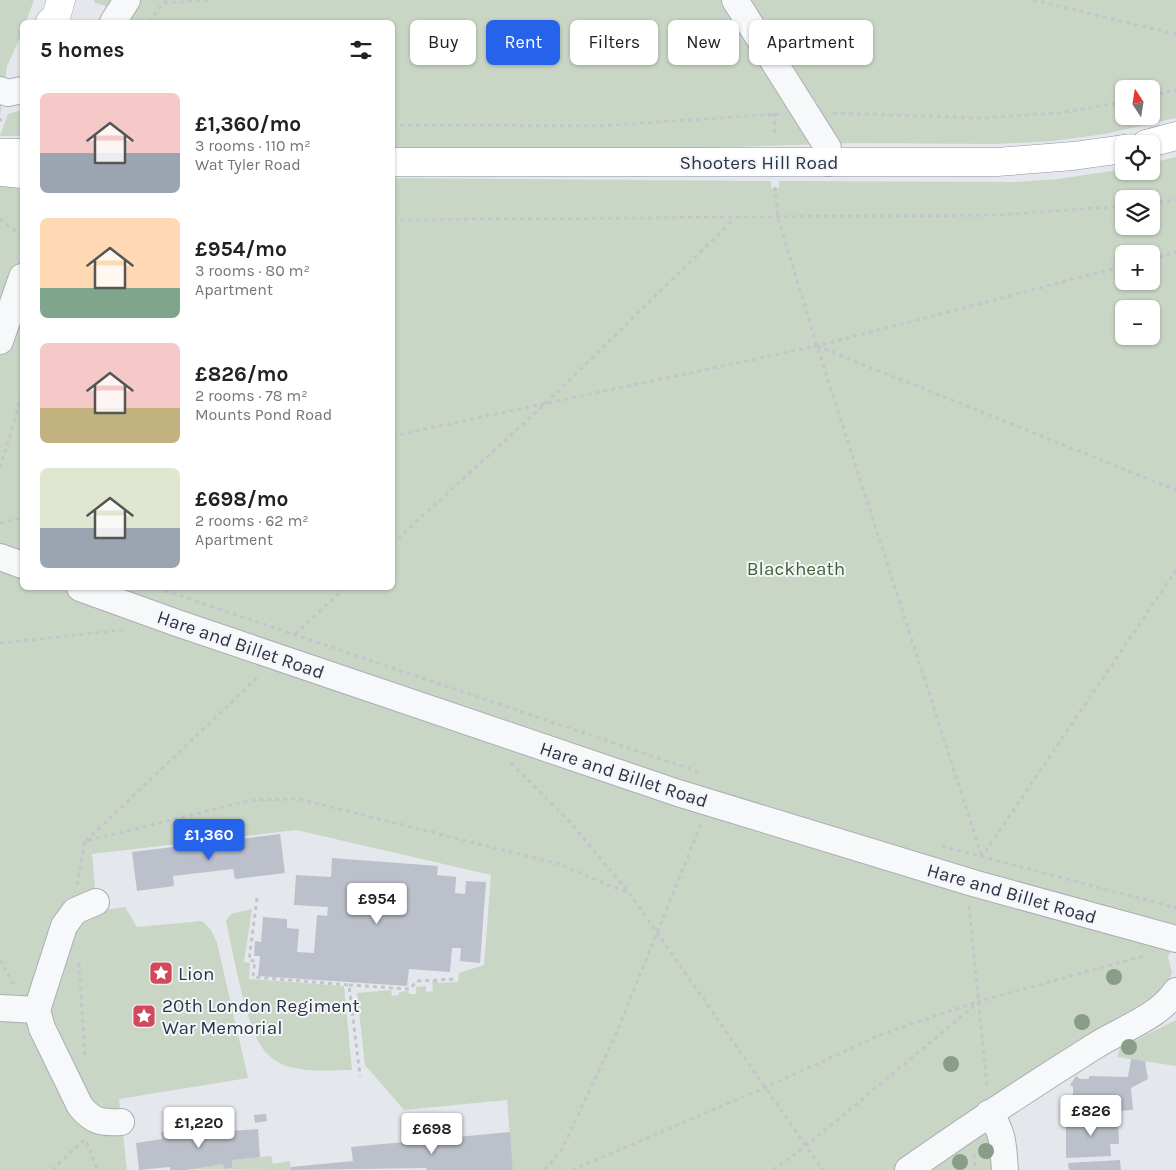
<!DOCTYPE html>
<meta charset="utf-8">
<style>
body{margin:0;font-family:Karla,sans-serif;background:#f6f6f6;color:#202124;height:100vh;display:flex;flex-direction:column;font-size:19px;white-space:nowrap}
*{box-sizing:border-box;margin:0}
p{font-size:16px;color:#757577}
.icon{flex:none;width:28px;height:28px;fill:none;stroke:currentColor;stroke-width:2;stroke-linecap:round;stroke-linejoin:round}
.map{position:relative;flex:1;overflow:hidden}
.drawer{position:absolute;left:20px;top:20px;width:375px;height:570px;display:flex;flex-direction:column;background:#fff;border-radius:8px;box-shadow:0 1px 4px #0004}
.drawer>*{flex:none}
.hud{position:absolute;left:410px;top:20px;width:475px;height:45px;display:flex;gap:10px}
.needle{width:32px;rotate:348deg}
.buttons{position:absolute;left:1115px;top:80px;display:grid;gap:10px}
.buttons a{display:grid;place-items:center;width:45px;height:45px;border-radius:8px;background:#fff;box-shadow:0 1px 4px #0004;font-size:25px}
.price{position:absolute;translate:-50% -42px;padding:0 11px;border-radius:5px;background:#fff;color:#222;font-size:16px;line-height:32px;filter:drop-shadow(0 1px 2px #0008)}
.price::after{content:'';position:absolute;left:50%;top:30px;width:15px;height:11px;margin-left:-8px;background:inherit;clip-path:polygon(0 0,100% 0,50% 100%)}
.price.on{background:#2563eb;color:#fff}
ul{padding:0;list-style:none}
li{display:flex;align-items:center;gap:15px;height:125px;padding:0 20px}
li span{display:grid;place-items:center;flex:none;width:140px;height:100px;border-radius:8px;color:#555}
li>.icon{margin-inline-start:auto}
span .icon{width:60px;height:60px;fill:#fffc;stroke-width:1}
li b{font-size:21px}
h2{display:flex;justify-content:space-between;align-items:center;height:60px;padding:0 20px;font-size:21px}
.pill{padding:0 18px;border-radius:8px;background:#fff;box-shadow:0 1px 4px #0004;font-size:18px;line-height:45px}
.pill.on{background:#2563eb;color:#fff}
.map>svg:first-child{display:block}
.green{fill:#c9d6c5;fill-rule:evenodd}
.building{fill:#bbc0ca}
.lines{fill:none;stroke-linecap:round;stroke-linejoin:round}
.minor-casing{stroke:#a9aeb7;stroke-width:28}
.major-casing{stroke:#a3abb8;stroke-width:29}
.highway-casing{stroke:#8b94a3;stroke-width:29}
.path{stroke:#c2c5cb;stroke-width:3;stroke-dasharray:4 4;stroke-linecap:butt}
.minor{stroke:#f7f8fa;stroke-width:26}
.major{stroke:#fff;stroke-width:28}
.highway{stroke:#fff;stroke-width:28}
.tree{fill:#899d89}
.labels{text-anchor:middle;stroke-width:4;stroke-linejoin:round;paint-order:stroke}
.street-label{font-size:19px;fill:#2b3445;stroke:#f4f6f9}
.park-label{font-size:19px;fill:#3f6138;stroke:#f4f6f9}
.poi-label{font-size:19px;fill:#2b3445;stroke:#f4f6f9;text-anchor:start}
</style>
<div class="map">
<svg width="1176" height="1170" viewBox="0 0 1176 1170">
<rect width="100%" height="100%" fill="#e4e7ec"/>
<!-- green -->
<path class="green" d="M0,0H34L26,22H22V33L7,66L0,116Z
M94,0H1176V118L1105,134L1053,141L996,144L856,143L601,151H393L392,22H126L131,13L95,3ZM1124,89H1151V116H1124Z
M22,110V136H0L8,114Z
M1176,157V941L1168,957L1172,973L1165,992L972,1112L985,1135L989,1136L995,1170H513L507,1100L404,1110L365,1065L357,993L391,990L392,996L399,995V992L408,991L409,994H416V987L426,986V992L433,991L432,981H438V983L458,982L459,973L484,965L491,875L296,830L92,854L97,911L125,907L137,927L202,921L211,930L217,943L248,1078L119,1099L127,1170H0V180L22,183V588H392L393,178L771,181V188H779V181L1015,182L1059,179L1124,169V171H1151V163ZM1124,199H1151V226H1124ZM1124,254H1151V281H1124ZM1124,309H1151V336H1124Z
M252,909L244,962L250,963L249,979L344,986L352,1070C330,1070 305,1073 284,1065C273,1061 262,1050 257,1039C242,1006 234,957 226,921L231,914Z
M1176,1020V1066L1117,1057L1120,1048Z
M271,1156L273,1164L290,1161L291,1170L186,1169L223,1164L224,1169L232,1168V1160Z"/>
<!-- building -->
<path class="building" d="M280,834L285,873L235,879L233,869L173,876L174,886L137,891L132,852Z
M332,858L438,866L437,875L456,877L455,893L465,894L466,881L486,882L480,963L460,961L461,948H452L450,972L409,969L407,986L258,976L260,956H254L255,941L261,942L263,917L287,919V928L299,929L297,952L314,953L317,915L327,916L328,907L294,905L296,875L331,877Z
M1131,1059L1145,1061L1148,1079L1131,1088L1133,1110L1104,1112V1116H1068L1066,1095H1073V1087L1070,1085L1076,1076L1080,1079H1089V1076L1128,1077Z
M266,1114L267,1121L255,1123L254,1115Z
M1118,1117L1119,1144H1110L1111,1156L1066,1158V1119L1091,1118V1121H1096V1118Z
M230,1124L231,1131L258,1129L260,1157L232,1160V1168L224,1169L223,1164L186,1170H170V1167L139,1170L136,1143L162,1139L161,1132L180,1130L181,1138L213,1134L212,1126Z
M510,1132L513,1170H427L426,1168L291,1170V1167L353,1161L351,1147Z
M1120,1160L1121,1170H1069L1068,1163Z"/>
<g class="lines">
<!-- minor casing -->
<g class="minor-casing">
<path id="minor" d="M735,0L828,148V163
M113,22L127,0
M0,90L8,93L22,90
M0,341L22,277
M0,557L22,565
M80,588L177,623L678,793L973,883L1176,939
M96,902L75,911L64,926L37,1010L42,1028L80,1106C93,1122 102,1123 121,1122
M0,1008L37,1010
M989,1113C1004,1132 1003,1147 1005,1170
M908,1170C969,1127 1031,1086 1095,1046C1121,1029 1158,1018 1176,991"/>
</g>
<!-- major casing -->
<g class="major-casing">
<path id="major" d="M50,22L56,17L61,0"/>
</g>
<!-- highway casing -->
<g class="highway-casing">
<path id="highway" d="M1146,144L1176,136
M0,153H22
M392,162H997L1073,156L1124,149
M0,172L22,174"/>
</g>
<!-- path -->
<path class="path" d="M1033,0L1176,34
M164,3L209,0
M149,22L166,0
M1151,96L1176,90
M774,113L775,137
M833,113L980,118L1058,113L1124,102
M0,120H2
M392,125L597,126L779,114
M775,187L778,218L817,346L982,857
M1151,203L1176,200
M0,219L22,236
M392,220L998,215L1124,206
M1151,259L1176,252
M817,346L1176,490
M392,436L817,346L1124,266
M0,468L22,395
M0,523L22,518
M392,544L547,402L734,219
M157,588L702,773
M295,634L345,588
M0,643L124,630
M511,763L570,822L630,894L823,1170
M86,841L259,676
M942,846L1176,908
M981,858L1176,570
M77,885L85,841L252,800L299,799L559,864L630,894
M257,898L249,960L255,961L253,977L349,985L360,1076
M969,906L987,1087
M0,960L14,985
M79,963L85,1057
M349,985L410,989L417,981L457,979
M87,1142L97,1170
M974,1154L975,1170
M52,1170L84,1140
M545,1170L562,1149L616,1034L701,824
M572,1170L764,1088L882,1034L977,1002
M773,1170L806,1146L980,1001L1144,956"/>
<!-- minor -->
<use href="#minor" class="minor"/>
<!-- major -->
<use href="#major" class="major"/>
<!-- highway -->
<use href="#highway" class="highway"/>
</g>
<!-- trees -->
<g class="tree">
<circle cx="1114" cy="977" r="8"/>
<circle cx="1082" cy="1022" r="8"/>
<circle cx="1129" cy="1047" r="8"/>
<circle cx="951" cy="1064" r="8"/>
<circle cx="986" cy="1151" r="8"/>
<circle cx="960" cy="1162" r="8"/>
</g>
<!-- icons -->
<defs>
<g id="sight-square" transform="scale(1.25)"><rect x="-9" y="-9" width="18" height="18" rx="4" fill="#d1495b" stroke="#f4f6f9"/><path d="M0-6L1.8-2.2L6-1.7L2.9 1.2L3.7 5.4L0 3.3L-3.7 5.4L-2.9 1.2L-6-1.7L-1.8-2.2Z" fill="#fff"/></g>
</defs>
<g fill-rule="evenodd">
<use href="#sight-square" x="161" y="973"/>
<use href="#sight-square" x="144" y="1016"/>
</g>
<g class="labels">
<!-- street labels -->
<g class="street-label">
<text x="759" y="169">Shooters Hill Road</text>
<text transform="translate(241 644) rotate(19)" y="7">Hare and Billet Road</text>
<text transform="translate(624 774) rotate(18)" y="7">Hare and Billet Road</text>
<text transform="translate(1012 893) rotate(16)" y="7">Hare and Billet Road</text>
</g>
<!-- park labels -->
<g class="park-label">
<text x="796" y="575">Blackheath</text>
</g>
<!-- poi labels -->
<g class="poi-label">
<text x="178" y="980">Lion</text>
<text x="162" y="1012">20th London Regiment<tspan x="162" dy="22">War Memorial</tspan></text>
</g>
</g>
</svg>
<div class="buttons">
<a><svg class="needle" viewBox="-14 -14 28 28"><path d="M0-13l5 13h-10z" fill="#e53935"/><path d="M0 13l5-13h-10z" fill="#757577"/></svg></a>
<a><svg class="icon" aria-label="locate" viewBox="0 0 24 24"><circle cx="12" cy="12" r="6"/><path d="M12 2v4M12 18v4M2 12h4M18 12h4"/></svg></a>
<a><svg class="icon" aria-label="layers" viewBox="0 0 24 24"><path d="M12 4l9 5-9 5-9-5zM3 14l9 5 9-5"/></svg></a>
<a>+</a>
<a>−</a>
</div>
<b class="price on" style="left:209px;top:861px">£1,360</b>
<b class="price" style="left:377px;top:925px">£954</b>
<b class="price" style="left:1091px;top:1137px">£826</b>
<b class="price" style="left:199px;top:1149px">£1,220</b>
<b class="price" style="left:432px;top:1155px">£698</b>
<div class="hud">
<a class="pill">Buy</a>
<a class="pill on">Rent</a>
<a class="pill">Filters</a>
<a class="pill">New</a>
<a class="pill">Apartment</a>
</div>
<section class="drawer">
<h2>5 homes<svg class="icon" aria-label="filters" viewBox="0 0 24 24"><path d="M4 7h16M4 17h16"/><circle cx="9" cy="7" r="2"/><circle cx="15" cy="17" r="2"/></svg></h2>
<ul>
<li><span style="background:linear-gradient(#f6c9c9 60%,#9aa5b1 0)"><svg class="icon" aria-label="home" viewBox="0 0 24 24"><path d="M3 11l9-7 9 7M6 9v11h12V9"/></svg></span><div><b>£1,360/mo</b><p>3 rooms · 110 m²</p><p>Wat Tyler Road</p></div></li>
<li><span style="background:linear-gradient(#ffd9b3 70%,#7fa58c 0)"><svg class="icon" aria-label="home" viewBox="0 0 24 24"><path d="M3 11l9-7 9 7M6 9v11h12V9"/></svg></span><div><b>£954/mo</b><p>3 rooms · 80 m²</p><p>Apartment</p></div></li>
<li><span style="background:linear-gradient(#f6c9c9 65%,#c2b280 0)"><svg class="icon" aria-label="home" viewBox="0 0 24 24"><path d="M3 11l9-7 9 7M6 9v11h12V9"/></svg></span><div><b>£826/mo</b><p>2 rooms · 78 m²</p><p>Mounts Pond Road</p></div></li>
<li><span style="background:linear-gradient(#dfe7d0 60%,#9aa5b1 0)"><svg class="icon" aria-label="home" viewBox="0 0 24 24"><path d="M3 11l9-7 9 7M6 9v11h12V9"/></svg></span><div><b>£698/mo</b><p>2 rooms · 62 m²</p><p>Apartment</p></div></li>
</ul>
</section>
</div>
